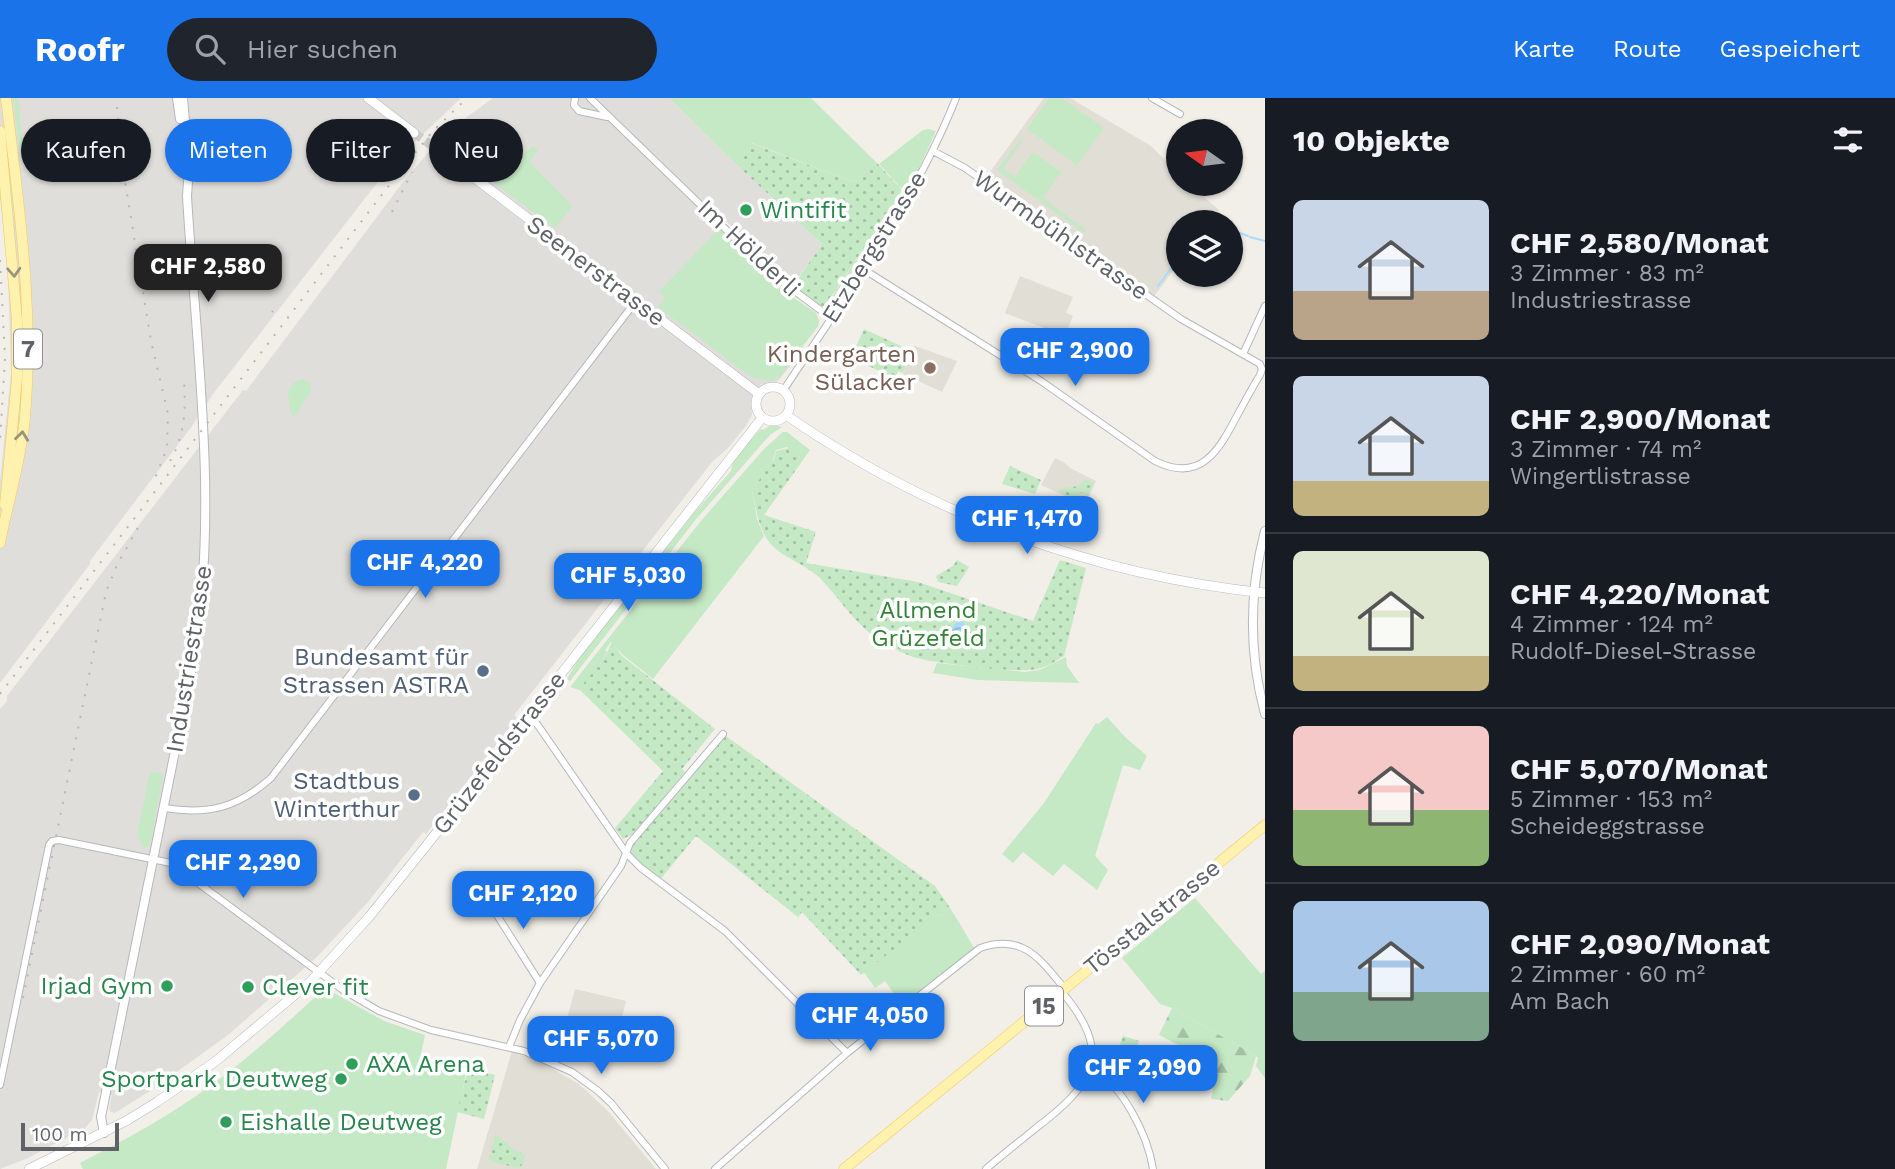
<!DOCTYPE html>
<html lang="de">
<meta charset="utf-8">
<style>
body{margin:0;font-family:"Work Sans",sans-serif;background:#20242c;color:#f1f3f6;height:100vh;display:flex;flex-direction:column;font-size:26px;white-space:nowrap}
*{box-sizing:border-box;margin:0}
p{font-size:23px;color:#9ea1a6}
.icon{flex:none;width:38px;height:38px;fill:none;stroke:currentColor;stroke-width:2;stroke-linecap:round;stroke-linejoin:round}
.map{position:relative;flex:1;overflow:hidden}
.drawer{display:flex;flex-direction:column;background:#171b24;width:630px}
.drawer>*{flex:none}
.hud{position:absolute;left:21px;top:21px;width:665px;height:63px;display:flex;gap:14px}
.needle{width:46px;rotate:284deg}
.buttons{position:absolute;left:1166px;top:21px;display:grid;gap:14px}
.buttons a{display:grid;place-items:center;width:77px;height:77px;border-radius:50%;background:#171b24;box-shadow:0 2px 5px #0004;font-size:35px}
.scale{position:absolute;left:21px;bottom:18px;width:98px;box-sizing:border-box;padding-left:7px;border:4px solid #5f6368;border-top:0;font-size:19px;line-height:24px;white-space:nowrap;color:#5f6368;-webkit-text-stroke:5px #fff;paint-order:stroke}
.price{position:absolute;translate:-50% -60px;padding:0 16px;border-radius:14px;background:#1a73e8;color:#fff;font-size:23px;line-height:46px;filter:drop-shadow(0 2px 4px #0008)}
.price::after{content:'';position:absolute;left:50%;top:42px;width:21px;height:16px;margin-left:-10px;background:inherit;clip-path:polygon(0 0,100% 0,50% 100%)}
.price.on{background:#222;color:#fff}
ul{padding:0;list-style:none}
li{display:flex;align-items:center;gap:21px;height:175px;padding:0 28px}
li+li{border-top:2px solid #363941}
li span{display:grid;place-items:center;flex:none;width:196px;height:140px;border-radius:10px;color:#555}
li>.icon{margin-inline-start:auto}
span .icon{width:84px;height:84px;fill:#fffc;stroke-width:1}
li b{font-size:30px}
h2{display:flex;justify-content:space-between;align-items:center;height:84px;padding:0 28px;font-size:30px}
.chip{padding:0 24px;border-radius:32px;background:#171b24;box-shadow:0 2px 5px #0004;font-size:24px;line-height:63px}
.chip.on{background:#1a73e8;color:#fff}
header{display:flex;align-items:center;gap:42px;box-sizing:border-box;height:98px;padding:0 35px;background:#1a73e8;color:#fff}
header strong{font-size:33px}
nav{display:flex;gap:38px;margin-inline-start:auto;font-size:24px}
.search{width:490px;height:63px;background:#20242c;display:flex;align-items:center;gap:18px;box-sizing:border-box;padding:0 24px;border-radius:38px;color:#9ea1a6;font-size:26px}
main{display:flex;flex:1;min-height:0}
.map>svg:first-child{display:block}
.industrial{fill:#e0deda}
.education{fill:#e1ded6}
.grass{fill:#c5e8c5}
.forest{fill:url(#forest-firs)}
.park{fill:url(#park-dots)}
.water{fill:url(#water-waves)}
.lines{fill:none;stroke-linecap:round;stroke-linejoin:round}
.stream{stroke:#aadaff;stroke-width:2}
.secondary-tunnel{stroke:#ccccc8;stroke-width:9;stroke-dasharray:9 4.5;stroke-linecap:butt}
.minor-casing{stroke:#b5b8bc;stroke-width:8}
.tertiary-casing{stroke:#b5b8bc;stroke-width:10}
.secondary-casing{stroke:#b6babf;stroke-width:10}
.primary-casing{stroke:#f2c960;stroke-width:11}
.minor{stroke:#fff;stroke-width:6}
.tertiary{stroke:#fff;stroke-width:8}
.secondary{stroke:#fff;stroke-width:9}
.primary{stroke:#fff2af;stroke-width:10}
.rail{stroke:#b6b7b8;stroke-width:2;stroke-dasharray:2 9;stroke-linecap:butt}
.oneway{stroke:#979581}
.leisure-dot{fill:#2e9e5b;stroke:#fff;stroke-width:2.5}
.education-dot{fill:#8d6e63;stroke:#fff;stroke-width:2.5}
.service-dot{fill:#5c6f8a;stroke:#fff;stroke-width:2.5}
.labels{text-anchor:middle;stroke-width:7;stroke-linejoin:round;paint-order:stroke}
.shield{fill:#fff;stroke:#8f9295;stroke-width:2}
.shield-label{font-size:23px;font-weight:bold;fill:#5f6368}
.leisure-label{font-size:24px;fill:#27864d;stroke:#fff;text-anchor:start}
.street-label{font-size:24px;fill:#5f6368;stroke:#fff}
.education-label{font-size:24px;fill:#785e54;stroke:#fff;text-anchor:end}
.park-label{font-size:24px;fill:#348238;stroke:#fff}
.service-label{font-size:24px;fill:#4e5e75;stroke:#fff;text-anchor:end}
</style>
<header>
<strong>Roofr</strong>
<div class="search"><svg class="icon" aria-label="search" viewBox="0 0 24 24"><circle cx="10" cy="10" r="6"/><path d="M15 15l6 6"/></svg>Hier suchen</div>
<nav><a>Karte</a><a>Route</a><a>Gespeichert</a></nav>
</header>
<main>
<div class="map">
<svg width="1265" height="1071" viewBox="0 0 1265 1071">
<defs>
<pattern id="forest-firs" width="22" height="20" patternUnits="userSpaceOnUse" patternTransform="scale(1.75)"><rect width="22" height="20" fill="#c5e8c5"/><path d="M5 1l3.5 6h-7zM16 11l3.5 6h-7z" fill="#a3c0a4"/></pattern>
<pattern id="park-dots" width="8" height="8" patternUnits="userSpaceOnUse" patternTransform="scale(1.75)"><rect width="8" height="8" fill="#c5e8c5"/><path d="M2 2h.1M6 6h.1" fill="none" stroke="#a3c0a4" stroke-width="1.8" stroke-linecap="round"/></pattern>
<pattern id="water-waves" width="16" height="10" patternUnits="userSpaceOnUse" patternTransform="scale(1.75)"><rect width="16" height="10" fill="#aadaff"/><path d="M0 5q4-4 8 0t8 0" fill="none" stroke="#8eb4d2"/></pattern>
</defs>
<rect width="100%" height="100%" fill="#f1efe8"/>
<!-- industrial -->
<path class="industrial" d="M0,0H461L391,67L213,296L192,328L90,463V466L0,585V383L11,275L8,176L0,99Z
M493,0H669L739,69L822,146L793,187L727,124L720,131L788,196L816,215L819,223L818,228L792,261V266L779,282L773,286H761L751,303L752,317L745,329L727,351L712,364L514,617L517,620L426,736L423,734L368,804L316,860L228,937L153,991L115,1015L111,1014L109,1011L112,997L99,994L92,1022L85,1030L28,1060L0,1071V611L7,603V598L243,292L246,293L403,84L445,35Z"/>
<!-- education -->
<path class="education" d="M1044,0H1070L1151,48L1178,75V86H1189L1219,112L1209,124H1178V166L1152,201L984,82Z
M1020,178L1073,199L1066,215L1073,218L1065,238L1005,215Z
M915,248L957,263L942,294L903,276Z
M1055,360L1065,365L1070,370L1096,383L1085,407L1041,387Z
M575,891L626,903L615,946L564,933Z
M512,953L546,967L579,986L608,1013L656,1071H477Z"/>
<!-- grass -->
<path class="grass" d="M13,0H18L22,39C30,44 35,49 32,59L28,62L20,55Z
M669,0H811L876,64L853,84L752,45L739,69Z
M1049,0H1062L1104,30L1077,67L1027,31Z
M929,31L936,33L918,72L890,120L834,205L826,208L902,91L879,66L923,32Z
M447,35L495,78L533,48L538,52L529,64L565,100L572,109L555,130L439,45Z
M1020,42L1022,43L1003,71L1015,79L1033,54L1061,74L1043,100L1086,132L1084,135L997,72Z
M719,131L788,196L816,215L819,223L818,228L779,280L770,283L751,279L658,209L665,200L659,193Z
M301,281L310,285L312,292L293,320C288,305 283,288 301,281Z
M771,327L782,329L770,337L697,420L570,583L567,581L579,560L694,415L731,373C733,357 750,343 761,331L763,332Z
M783,334H787L810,352L803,362L787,349L776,352L772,364L752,392L757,421L764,438L653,581L623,557L611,544L605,552L607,554L604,561L579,592L570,589L700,424L764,351Z
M1066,559L1067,568L1079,585L978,582L933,575L937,565L1025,574L1040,572Z
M1107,619L1125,639L1147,658L1140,672L1123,667L1095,758L1108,772L1097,792L1064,766L1053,778L1023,754L1013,765L1002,756L1044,705L1096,625L1098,626Z
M150,674L161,675L163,679L150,747L144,750L139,741L138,732Z
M1195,800L1261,876L1265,873V980L1256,968L1258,960L1256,958L1172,910L1160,906L1122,860Z
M949,808L976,853L900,913L895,906L899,903L885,883L875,890L864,874Z
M325,890L384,923L425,937L419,965L466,975L446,1071H83L80,1065C125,1042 169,1018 210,988C250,959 288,924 325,890Z"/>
<!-- forest -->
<path class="forest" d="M1172,910L1256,958L1250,978L1228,1003L1211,1001L1218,967L1159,937Z"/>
<!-- park -->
<path class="park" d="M751,45L853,84L876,64L902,92L825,208H822L793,188L822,146L739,69Z
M864,231L912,253L903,275L898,273L895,280L851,260Z
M789,350L803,362L764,417L816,434L806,465L918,484L1033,523L1060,462L1086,470L1064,558C1057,562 1049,568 1041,570C1022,577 934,565 913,559C902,555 889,548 879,542C854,525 840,501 820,480C809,470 796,464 784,457C759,442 758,418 752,392L774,361L776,353Z
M1010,368L1041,382L1035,396L1002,386Z
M1084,381L1094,385L1088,398L1081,394L1078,401L1059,394L1061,390L1080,388Z
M957,462L969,469L957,488L938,484L936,478L953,468Z
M612,544L622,558L715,631L682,671L685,674L633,736L623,741L615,730L663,673L579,591L604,561Z
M723,636L935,788L949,808L861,877L802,814L798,819L696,738L659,783L627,756L630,745Z
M1123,938L1139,943L1133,961L1117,956Z
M468,971L495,977L484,1021L457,1014Z
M496,1036L516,1053L525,1056L523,1066L518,1070L493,1064L489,1060Z"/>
<!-- water -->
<path class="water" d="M957,523H962L965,527C957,542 930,558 913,550L912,540L916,536L949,535Z"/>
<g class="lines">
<!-- stream -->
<path class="stream" d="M1214,122L1221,124
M1202,124L1211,121
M1230,130L1235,132
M1237,134L1248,138
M1250,139L1265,143
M1158,188L1178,161"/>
<!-- secondary-tunnel -->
<path class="secondary-tunnel" d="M414,35L434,49"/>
<!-- minor casing -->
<g class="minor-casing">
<path id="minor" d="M575,0L574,7L579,13L607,19
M590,0L772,176L831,220
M1152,0L1180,16
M863,171L1041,283L1155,363C1201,386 1219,352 1238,316C1245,303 1252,290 1260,277L1262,271L1260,266L1181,221L965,70L933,53
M1243,256L1265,208
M783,293C845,198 914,106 956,0
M529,618L537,626L627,756L641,770L725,833L847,955
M164,710C209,717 237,710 271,680L636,203
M483,795L540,885
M509,949L520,922L540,885L621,768L630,745L723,636
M1091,970C1122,985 1148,1038 1153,1071
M0,987L49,747L52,743L59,742L171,765L343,892L379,913L431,932L524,953L572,974L598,993L611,1005L665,1071
M715,1071L847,955L980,850C1023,835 1040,861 1065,891
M986,1071C1002,1057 1019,1044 1036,1030C1094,986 1114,956 1062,894"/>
</g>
<!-- tertiary casing -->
<g class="tertiary-casing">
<path id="tertiary" d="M177,0L180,21
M1265,433C1249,494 1249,556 1265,616
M104,1035L101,1019L194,559C219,406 196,252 187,98L189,70L183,0"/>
</g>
<!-- secondary casing -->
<g class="secondary-casing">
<path id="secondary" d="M368,0L414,35
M434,49L759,296
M756 306a17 17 0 1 1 34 0a17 17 0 1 1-34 0Z
M786,317C929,416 1091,477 1265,495
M29,1071L126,1023L157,1004L216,963L310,884L369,819L426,748L762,320"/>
</g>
<!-- primary casing -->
<g class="primary-casing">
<path id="primary" d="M0,33L17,222V280L5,407
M0,445C8,403 21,363 25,319C34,212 19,106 6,0
M844,1071L1265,727"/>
</g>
<!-- minor -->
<use href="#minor" class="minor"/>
<!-- tertiary -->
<use href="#tertiary" class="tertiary"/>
<!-- secondary -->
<use href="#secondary" class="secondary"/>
<!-- primary -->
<use href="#primary" class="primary"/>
<!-- rail -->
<path class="rail" d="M117,9L122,65L151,243L168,316L167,350L154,383
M392,114L412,74
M0,162L5,259L0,345
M272,214L273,213
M170,363C185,337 186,312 184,283
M0,596L397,77L432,34L467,0
M23,900L106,494L117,467L140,426"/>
</g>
<!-- one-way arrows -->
<defs><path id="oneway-chevron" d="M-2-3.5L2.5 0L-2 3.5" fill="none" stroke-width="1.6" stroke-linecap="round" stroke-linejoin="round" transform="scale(1.75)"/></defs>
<g class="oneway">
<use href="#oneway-chevron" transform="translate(14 174) rotate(87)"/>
<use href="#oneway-chevron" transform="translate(22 338) rotate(-83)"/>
</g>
<!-- markers -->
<g class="leisure-dot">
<circle cx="746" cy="112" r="7"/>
<circle cx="167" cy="888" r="7"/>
<circle cx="248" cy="889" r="7"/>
<circle cx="352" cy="966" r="7"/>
<circle cx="341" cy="981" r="7"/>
<circle cx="226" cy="1024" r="7"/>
</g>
<circle class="education-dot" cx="930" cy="270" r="7"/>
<g class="service-dot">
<circle cx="483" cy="573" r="7"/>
<circle cx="414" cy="697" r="7"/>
</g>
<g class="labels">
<!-- shield labels -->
<g class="shield">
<rect x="14" y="231.5" width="28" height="39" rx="5"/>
<rect x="1025" y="888.5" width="38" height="39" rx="5"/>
</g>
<g class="shield-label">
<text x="28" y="259">7</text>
<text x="1044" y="916">15</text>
</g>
<!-- leisure labels -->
<g class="leisure-label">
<text x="760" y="120">Wintifit</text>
<text x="153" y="896" text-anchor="end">Irjad Gym</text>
<text x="262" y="897">Clever fit</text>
<text x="366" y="974">AXA Arena</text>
<text x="327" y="989" text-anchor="end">Sportpark Deutweg</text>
<text x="240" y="1032">Eishalle Deutweg</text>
</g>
<!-- street labels -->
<g class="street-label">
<text transform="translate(1061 137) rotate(35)" y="8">Wurmbühlstrasse</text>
<text transform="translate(874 149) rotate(-58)" y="8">Etzbergstrasse</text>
<text transform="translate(749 150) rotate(43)" y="8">Im Hölderli</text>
<text transform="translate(596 173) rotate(37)" y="8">Seenerstrasse</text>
<text transform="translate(189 561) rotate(-81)" y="8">Industriestrasse</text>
<text transform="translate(499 655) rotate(-52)" y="8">Grüzefeldstrasse</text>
<text transform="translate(1152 819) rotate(-39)" y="8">Tösstalstrasse</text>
</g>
<!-- education labels -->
<g class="education-label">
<text x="916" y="264">Kindergarten<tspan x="916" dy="28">Sülacker</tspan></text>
</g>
<!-- park labels -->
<g class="park-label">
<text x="928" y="520">Allmend<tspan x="928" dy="28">Grüzefeld</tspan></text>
</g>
<!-- service labels -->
<g class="service-label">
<text x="469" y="567">Bundesamt für<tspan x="469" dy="28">Strassen ASTRA</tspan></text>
<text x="400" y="691">Stadtbus<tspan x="400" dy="28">Winterthur</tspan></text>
</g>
</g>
</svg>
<div class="buttons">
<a><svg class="needle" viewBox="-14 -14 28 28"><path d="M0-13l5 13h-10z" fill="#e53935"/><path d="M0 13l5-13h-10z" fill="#9ea1a6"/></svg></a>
<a><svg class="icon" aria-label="layers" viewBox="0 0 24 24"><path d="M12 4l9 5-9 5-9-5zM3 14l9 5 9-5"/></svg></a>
</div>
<div class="scale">100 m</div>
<b class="price on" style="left:208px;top:206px">CHF 2,580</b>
<b class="price" style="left:1075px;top:290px">CHF 2,900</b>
<b class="price" style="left:1027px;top:458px">CHF 1,470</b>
<b class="price" style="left:425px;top:502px">CHF 4,220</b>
<b class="price" style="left:628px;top:515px">CHF 5,030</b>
<b class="price" style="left:243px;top:802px">CHF 2,290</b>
<b class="price" style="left:523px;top:833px">CHF 2,120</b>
<b class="price" style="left:870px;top:955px">CHF 4,050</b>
<b class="price" style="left:601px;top:978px">CHF 5,070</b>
<b class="price" style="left:1143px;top:1007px">CHF 2,090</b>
<div class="hud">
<a class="chip">Kaufen</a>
<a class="chip on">Mieten</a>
<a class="chip">Filter</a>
<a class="chip">Neu</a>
</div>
</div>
<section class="drawer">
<h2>10 Objekte<svg class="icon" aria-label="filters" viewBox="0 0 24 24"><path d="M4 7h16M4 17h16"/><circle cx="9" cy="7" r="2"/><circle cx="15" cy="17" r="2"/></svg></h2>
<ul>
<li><span style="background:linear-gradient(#c9d6e8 65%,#b9a48a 0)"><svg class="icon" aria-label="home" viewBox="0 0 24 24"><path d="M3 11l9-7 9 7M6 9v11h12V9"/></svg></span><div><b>CHF 2,580/Monat</b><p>3 Zimmer · 83 m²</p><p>Industriestrasse</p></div></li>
<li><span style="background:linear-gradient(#c9d6e8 75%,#c2b280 0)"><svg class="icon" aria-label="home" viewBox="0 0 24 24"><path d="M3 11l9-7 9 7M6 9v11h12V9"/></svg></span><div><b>CHF 2,900/Monat</b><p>3 Zimmer · 74 m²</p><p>Wingertlistrasse</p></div></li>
<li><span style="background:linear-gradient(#dfe7d0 75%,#c2b280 0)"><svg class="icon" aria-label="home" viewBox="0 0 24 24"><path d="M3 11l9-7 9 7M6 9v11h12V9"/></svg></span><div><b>CHF 4,220/Monat</b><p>4 Zimmer · 124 m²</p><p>Rudolf-Diesel-Strasse</p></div></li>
<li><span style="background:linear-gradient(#f6c9c9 60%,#8fb573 0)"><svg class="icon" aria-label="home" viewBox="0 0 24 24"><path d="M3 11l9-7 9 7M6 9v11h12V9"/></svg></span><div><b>CHF 5,070/Monat</b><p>5 Zimmer · 153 m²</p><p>Scheideggstrasse</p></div></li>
<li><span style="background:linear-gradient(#a9c7e8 65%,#7fa58c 0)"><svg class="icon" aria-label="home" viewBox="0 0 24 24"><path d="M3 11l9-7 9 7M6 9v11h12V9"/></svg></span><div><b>CHF 2,090/Monat</b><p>2 Zimmer · 60 m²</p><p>Am Bach</p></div></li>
</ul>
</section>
</main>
